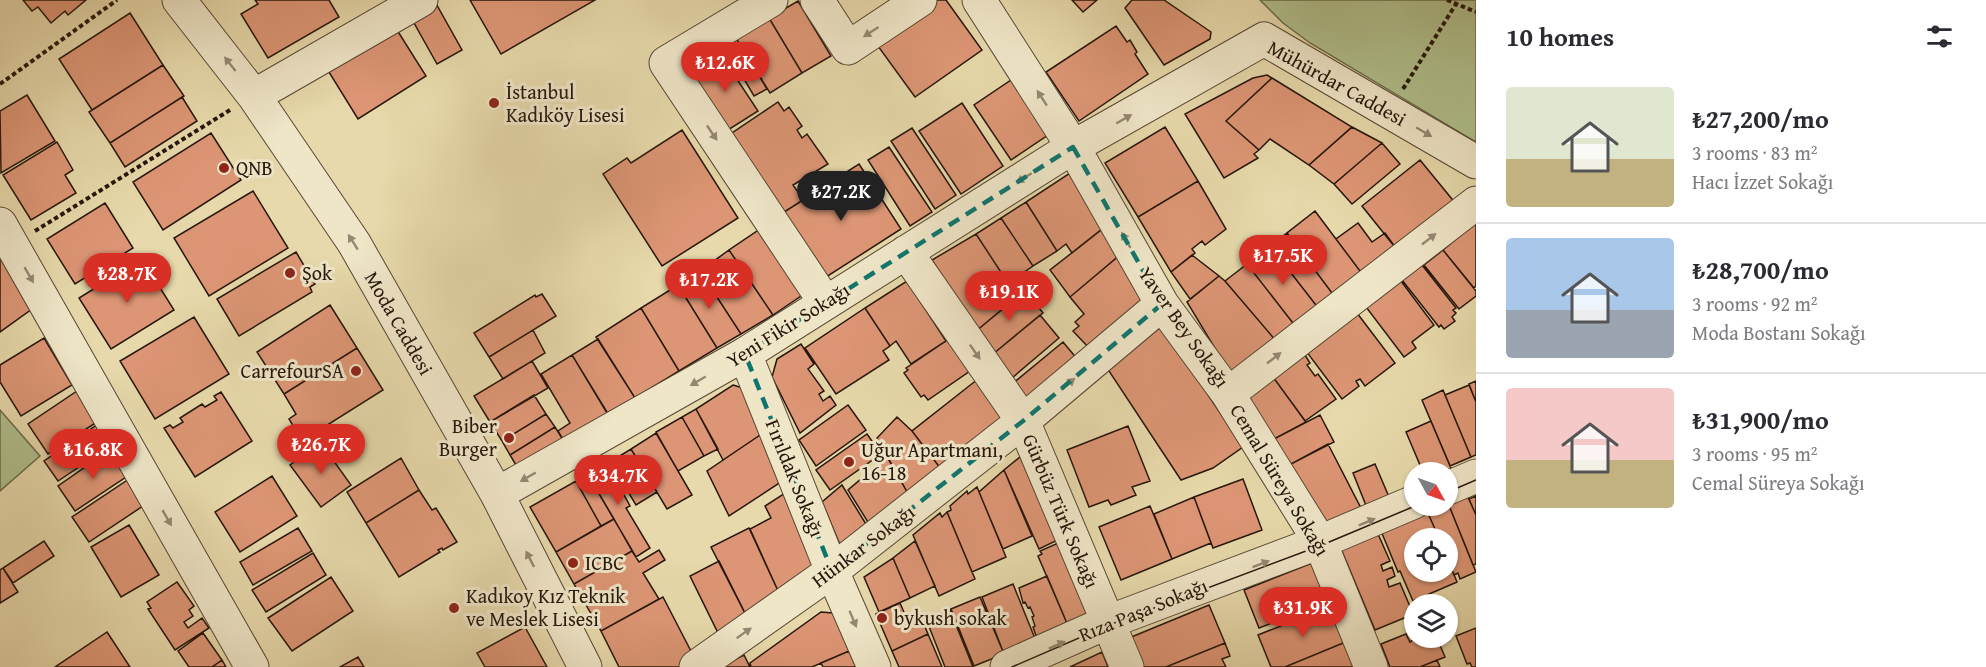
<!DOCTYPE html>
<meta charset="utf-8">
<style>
body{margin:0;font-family:"Gentium Book Plus",serif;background:#f2f2f3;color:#2b2b33;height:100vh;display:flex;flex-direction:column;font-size:22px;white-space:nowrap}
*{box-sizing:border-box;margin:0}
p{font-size:20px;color:#7c7c81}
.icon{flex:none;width:33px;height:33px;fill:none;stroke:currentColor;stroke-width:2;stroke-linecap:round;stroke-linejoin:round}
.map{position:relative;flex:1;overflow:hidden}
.drawer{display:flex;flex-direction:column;background:#fff;width:510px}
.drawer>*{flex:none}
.needle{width:39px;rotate:130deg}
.controls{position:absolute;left:1404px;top:462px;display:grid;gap:12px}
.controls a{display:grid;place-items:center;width:54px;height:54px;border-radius:50%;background:#fff;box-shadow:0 2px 4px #0004;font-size:30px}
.price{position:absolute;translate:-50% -51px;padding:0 14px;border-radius:21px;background:#d93025;color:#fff;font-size:20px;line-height:39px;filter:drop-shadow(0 2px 3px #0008)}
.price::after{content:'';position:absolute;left:50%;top:36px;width:18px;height:14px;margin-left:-9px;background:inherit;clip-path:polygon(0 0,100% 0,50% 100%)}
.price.active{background:#222;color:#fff}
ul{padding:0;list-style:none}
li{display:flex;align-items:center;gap:18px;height:150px;padding:0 30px}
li+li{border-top:2px solid #e1e1e2}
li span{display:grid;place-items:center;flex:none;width:168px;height:120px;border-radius:6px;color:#555}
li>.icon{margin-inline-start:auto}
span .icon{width:72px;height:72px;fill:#fffc;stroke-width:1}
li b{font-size:26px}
h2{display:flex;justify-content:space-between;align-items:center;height:72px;padding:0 30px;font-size:26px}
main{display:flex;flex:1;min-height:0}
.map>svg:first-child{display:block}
.green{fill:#b0c08d;stroke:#6b6b4c;stroke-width:1.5}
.building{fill:#dd9675;stroke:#26160c;stroke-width:1.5}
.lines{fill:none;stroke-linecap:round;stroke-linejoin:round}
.minor-casing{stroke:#564734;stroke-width:35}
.path{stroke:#26160c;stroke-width:4;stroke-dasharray:4.5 3;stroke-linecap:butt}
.minor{stroke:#efe6c8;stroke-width:33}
.tram{stroke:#26160c;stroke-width:1.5}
.oneway{fill:#958873}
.marked{fill:none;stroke:#0f766e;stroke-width:4.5;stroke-dasharray:12 8;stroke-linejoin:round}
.poi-dot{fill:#8f2418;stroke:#efe6c8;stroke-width:2}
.labels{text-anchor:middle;stroke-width:6;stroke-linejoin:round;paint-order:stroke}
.street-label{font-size:20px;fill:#26160c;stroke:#efe6c8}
.poi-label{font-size:20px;fill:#26160c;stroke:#efe6c8;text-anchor:start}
</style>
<main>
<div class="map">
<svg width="1476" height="667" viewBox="0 0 1476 667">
<rect width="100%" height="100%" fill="#e7d9ab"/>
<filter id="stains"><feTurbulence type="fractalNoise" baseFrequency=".00333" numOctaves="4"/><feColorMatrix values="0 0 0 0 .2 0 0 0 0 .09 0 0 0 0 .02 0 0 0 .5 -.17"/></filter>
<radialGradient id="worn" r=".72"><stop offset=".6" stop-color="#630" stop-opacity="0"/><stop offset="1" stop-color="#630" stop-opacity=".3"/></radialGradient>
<!-- green -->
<path class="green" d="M1260,0H1476V142L1310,43L1283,23Z
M0,410L40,456L0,491Z"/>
<!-- building -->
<path class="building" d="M23,0H86L68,15L65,11L51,23L38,7L32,11Z
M255,0H329L339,17L268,58L241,14L258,4Z
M434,0L462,50L437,64L409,14Z
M470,0H595L501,54Z
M935,0H946L982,50L915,97L875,42Z
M1072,0H1097L1083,12Z
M1132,0H1164L1211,32L1210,39L1164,65L1125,8Z
M798,1L831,56L802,73L769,18Z
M130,13L163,65L92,110L59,59Z
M769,18L802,73L770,93L736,38Z
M392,22L426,76L358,119L324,64Z
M1116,26L1127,42L1130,40L1137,52L1135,54L1148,74L1079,121L1046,72Z
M736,38L767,89L754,96L724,45Z
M721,55L758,111L728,130L692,75Z
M163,65L184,96L110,143L89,112Z
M1267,75L1272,78L1226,121L1259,150L1254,154L1258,158L1224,178L1185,114L1253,78Z
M1272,78L1352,127L1309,165L1270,139L1259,150L1226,121Z
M1011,80L1048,135L1011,160L974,105Z
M27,95L55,141L1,173L0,111Z
M182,97L197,121L125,167L110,143Z
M778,102L784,111L789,107L802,126L797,130L802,138L807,134L828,164L793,185L800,195L805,192L808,197L781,214L729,135Z
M962,103L1003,166L961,194L919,131Z
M1165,127L1198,181L1138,217L1105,163Z
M1352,127L1382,143L1334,184L1309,165Z
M912,128L956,195L935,209L891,141Z
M682,130L738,218L662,266L603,174L627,158L631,163Z
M211,133L241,180L163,230L133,182Z
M57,142L73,170L65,175L76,193L31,220L3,175Z
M1382,143L1400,164L1352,204L1334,184Z
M889,147L932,212L910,226L868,160Z
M1420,160L1456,204L1398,251L1362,206Z
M859,164L901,229L823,279L781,214Z
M1073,171L1106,226L1072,253L1066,244L1057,251L1026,202Z
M1198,181L1226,229L1205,245L1202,241L1192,249L1195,253L1171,272L1138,217Z
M253,191L288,248L209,296L174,238Z
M1026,202L1057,251L1033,266L1001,218Z
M105,203L133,248L75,284L47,239Z
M1315,211L1363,275L1335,297L1287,233Z
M1001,218L1033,266L1008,283L976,234Z
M1476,222V286L1474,288L1443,250Z
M1358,223L1372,242L1385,233L1398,251L1363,275L1336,239Z
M1106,226L1121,254L1070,297L1050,270Z
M763,227L807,292L773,315L729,250Z
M1287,233L1335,297L1319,309L1270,246Z
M976,234L1008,283L1001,288L1011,302L976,331L932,260Z
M1270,246L1319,309L1296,327L1247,264Z
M729,250L773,315L741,334L700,271Z
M1443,250L1476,291V296L1459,309L1424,265Z
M296,252L315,284L310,287L312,292L239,336L217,299Z
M1121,254L1147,302L1091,350L1073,331L1079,326L1075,322L1084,314L1070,297Z
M0,255L32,309L0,332Z
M1192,255L1219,276L1190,299L1171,272Z
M142,259L174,310L111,349L79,298Z
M1247,264L1296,327L1277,342L1225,281Z
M1422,265L1456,308L1453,310L1456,313L1452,317L1455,321L1444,329L1441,325L1439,327L1402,280Z
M700,271L741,334L717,348L678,285Z
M1219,276L1225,281L1277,342L1231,375L1187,302Z
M907,281L946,341L911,364L896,341L890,346L865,308Z
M1401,281L1434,325L1412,342L1416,348L1404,357L1366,307Z
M678,285L717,348L679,371L641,308Z
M1025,290L1043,313L993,354L976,331Z
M542,294L556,316L489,357L474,333L535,295L536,297Z
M330,305L357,348L284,394L257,352Z
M641,308L679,371L635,398L596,337Z
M865,308L890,346L883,351L889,360L836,394L805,348Z
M1357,313L1395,363L1365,386L1360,379L1356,381L1359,386L1342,399L1306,351Z
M1040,315L1059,338L1012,378L993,354Z
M194,317L229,374L155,419L120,361Z
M1162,326L1243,447L1213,468L1181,480L1107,368Z
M533,330L545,353L503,379L489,357Z
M44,338L72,385L21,416L0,382V365Z
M598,339L635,398L607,413L572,355Z
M949,339L970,371L928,400L924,395L921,397L904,373L908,370L906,368Z
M1063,342L1078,360L1028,402L1012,384Z
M801,344L814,364L808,369L824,391L819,394L823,401L830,396L836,405L800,433L772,377L777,359Z
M357,348L383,390L302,441L289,419L296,414L284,394Z
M1303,352L1310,363L1307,365L1315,376L1318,374L1336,399L1305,421L1273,377Z
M572,355L610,417L565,443L558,431L570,423L541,374Z
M532,361L548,388L490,422L474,396Z
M1273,377L1306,422L1274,439L1246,396Z
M978,379L1006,424L944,473L912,431Z
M1476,381V402L1469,384Z
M733,385L743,388L763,433L723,460L696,409Z
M1469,385L1476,402V455L1471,457L1445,395Z
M80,389L100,420L48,454L28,424Z
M1443,390L1471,457L1450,466L1422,400Z
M221,392L252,441L195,477L164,428L170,425L173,428L183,422L180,418L202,404L205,407L217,400L214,396Z
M534,395L546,414L502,441L490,422Z
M848,405L866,430L816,466L799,440Z
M696,409L718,449L704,456L682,417Z
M546,414L555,427L510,455L502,441Z
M1320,415L1334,442L1289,465L1274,439Z
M682,417L704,456L678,471L656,432Z
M897,417L912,431L944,473L910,497L877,438Z
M1431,421L1454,475L1448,472L1427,471L1423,472L1406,432Z
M101,422L115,443L58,481L44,461Z
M1128,426L1150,481L1132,487L1136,495L1111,505L1108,500L1089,507L1067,450Z
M555,427L565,443L520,472L510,455Z
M656,433L692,495L667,509L631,449Z
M763,433L784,480L729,516L707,471Z
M867,434L881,454L830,490L816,470Z
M321,443L351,485L321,507L290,465Z
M1328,444L1363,512L1324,532L1289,465Z
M111,449L129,475L75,511L58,486Z
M631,449L657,492L636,505L610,462Z
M1026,452L1064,537L1039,549L1004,470Z
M887,457L910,497L871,527L848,490Z
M401,458L419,490L366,523L347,492Z
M610,462L626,489L622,491L630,506L626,508L650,548L636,557L588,475Z
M1375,464L1392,504L1369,513L1353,473Z
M1004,470L1032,536L1003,549L979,492Z
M588,475L614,519L601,526L576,481Z
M272,476L297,516L240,552L215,512Z
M129,479L146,504L89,542L72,517Z
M1243,479L1262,530L1213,548L1194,497Z
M576,481L601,526L556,552L530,507Z
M842,485L869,529L840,545L822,502Z
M977,487L1006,557L972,572L947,512L951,510L950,506L967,491L968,494Z
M419,490L432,510L436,508L457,542L443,550L442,548L438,550L440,552L399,577L366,523Z
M1476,491V515L1469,499L1476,496L1474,492Z
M785,493L816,568L779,593L750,529L771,518L765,506Z
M1467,495L1476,515V564L1473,565L1448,503Z
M1194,497L1211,543L1172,559L1154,514Z
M1448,503L1476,572L1460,579L1458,573L1454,575L1448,560V538H1439L1427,511L1442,506H1448Z
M1150,506L1172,559L1121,580L1099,527Z
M1427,511L1439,538H1414V572H1448V560L1457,582L1413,601L1400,571L1398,572L1381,531Z
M947,512L975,579L939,596L913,535L940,513L942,517Z
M614,519L632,551L574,584L556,552Z
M129,525L159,575L121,597L91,547Z
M298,528L312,551L253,585L240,562Z
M749,528L779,593L747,617L711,547Z
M1378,534L1390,561L1381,565L1383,571L1392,567L1395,576L1387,580L1389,587L1400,583L1411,609L1407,610L1409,616L1375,630L1341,549Z
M1065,540L1093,618L1069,628L1038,556L1042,554L1040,551Z
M44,541L54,556L13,583L3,568Z
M915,541L935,586L910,598L893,558Z
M659,550L665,560L643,573L659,599L601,631L574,584L632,551L639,562Z
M313,553L326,575L266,612L252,590Z
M893,558L910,598L879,612L864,577Z
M719,561L747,617L720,637L690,576Z
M1312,563L1327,602L1259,628L1244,590Z
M3,568L18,592L0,603V570Z
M1047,576L1069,628L1038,641L1033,627L1035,626L1032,617L1034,616L1030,607L1028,608L1025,602L1023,603L1019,588Z
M331,577L353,611L292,651L268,618Z
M177,582L194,606L189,610L193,616L184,622L188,628L202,618L209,628L175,650L148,609L151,608L147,602Z
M1013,584L1036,641L1004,654L982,597Z
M663,597L694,657L679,667H619L601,631Z
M980,597L1004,654L974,666L951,609Z
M900,603L910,626L922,620L928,634L892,651L876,614Z
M1209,605L1225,643L1166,667H1141L1129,638Z
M1333,605L1348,641L1285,667H1271L1258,635Z
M950,610L973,667H945L926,619Z
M821,612L833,613L849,651L812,667H751L750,663Z
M525,627L547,667H485L477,653Z
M1476,628V667H1472L1470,663L1467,664L1456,636Z
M107,632L130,667H55Z
M203,633L222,660L212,667H189L178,651Z
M928,634L942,667H899L892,651Z
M1406,634L1410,642L1415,638H1437L1445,657L1420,667H1390L1381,644Z
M1348,641L1362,667H1285Z
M1225,643L1230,656L1222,659L1226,667H1166Z
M849,651L856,667H823L821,663Z
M1102,652L1108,667H1070Z
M744,655L750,667H719Z
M358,657L364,667H340Z
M222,660L226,667H212Z
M1437,660L1440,667H1420Z"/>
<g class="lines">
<!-- minor casing -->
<g class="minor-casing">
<path id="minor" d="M179,0L254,96L354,243L497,494L585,667
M771,0L666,63L825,302
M817,0L848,48L920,0
M979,0L1073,147L1162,304L1228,394L1320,542L1371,667
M254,96L421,0
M0,224L252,667
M906,252L1023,421L1127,667
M745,354L832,571L874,667
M1228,394L1476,203
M1448,488L1476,476
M497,494L745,354L1073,147L1264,39L1476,162
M696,667L832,571L1023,421L1162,304
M1007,667L1108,622L1320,542L1414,502"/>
</g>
<!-- path -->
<path class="path" d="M1447,0L1476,12
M0,84L117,0
M1403,89L1456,4
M35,231L230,110"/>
<!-- minor -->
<use href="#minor" class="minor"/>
<!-- tram -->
<path class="tram" d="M1448,492L1476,480
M1012,667L1109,625L1322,545L1415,506"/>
</g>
<!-- one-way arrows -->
<defs><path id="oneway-solid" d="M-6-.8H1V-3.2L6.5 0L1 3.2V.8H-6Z" transform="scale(1.5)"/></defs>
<g class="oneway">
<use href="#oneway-solid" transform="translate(871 32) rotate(147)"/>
<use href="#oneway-solid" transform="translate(230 64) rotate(-128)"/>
<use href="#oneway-solid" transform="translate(1042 98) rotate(-123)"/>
<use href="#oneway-solid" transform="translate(1124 119) rotate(-30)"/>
<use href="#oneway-solid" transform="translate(1424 132) rotate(30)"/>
<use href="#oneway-solid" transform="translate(712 133) rotate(56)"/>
<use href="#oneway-solid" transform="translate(1024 178) rotate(148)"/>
<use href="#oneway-solid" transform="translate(1429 239) rotate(-38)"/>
<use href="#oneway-solid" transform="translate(1126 240) rotate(-120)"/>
<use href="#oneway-solid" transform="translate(353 242) rotate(-122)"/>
<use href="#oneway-solid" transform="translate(29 275) rotate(60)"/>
<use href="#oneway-solid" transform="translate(975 352) rotate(55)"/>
<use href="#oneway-solid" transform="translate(1274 358) rotate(-38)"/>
<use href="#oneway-solid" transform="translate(698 381) rotate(150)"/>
<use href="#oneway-solid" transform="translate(1068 384) rotate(-40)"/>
<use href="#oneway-solid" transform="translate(528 477) rotate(150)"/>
<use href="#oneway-solid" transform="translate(167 518) rotate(60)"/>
<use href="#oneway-solid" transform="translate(1367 522) rotate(-23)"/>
<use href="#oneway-solid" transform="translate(530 559) rotate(-117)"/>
<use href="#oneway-solid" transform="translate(1261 564) rotate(-21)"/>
<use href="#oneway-solid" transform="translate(853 619) rotate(67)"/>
<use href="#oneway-solid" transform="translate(744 633) rotate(-35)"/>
<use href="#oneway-solid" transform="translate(1057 645) rotate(-24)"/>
</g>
<!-- marked area -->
<path class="marked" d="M1073,147L1162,304L1023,421L832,571L745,354Z"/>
<!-- markers -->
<g class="poi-dot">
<circle cx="494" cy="103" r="6"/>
<circle cx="224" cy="168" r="6"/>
<circle cx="290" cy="273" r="6"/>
<circle cx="356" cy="371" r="6"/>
<circle cx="509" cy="438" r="6"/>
<circle cx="849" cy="462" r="6"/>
<circle cx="573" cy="563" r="6"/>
<circle cx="454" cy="608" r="6"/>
<circle cx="882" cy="618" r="6"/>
</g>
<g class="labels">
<!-- street labels -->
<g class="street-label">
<text transform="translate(1337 83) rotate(29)" y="7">Mühürdar Caddesi</text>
<text transform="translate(399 323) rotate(60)" y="7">Moda Caddesi</text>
<text transform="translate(788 325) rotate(-32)" y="7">Yeni Fikir Sokağı</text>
<text transform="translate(1184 327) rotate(55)" y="7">Yaver Bey Sokağı</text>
<text transform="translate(795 478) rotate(68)" y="7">Fırıldak Sokağı</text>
<text transform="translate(1280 480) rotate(59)" y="7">Cemal Süreya Sokağı</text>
<text transform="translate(1061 511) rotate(67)" y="7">Gürbüz Türk Sokağı</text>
<text transform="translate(863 546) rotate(-37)" y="7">Hünkar Sokağı</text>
<text transform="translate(1143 610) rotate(-22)" y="7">Rıza Paşa Sokağı</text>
</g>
<!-- poi labels -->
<g class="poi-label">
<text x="506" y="99">İstanbul<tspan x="506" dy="23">Kadıköy Lisesi</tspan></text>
<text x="236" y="175">QNB</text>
<text x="302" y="280">Şok</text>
<text x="344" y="378" text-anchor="end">CarrefourSA</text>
<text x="497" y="433" text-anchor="end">Biber<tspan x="497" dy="23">Burger</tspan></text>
<text x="861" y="457">Uğur Apartmanı,<tspan x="861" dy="23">16-18</tspan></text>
<text x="585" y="570">ICBC</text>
<text x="466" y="603">Kadıkoy Kız Teknik<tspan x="466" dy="23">ve Meslek Lisesi</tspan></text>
<text x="894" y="625">bykush sokak</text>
</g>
</g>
<rect width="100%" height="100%" filter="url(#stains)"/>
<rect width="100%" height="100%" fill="url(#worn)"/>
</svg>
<div class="controls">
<a><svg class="needle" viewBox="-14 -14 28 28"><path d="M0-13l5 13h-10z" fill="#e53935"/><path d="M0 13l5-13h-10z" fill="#7c7c81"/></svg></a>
<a><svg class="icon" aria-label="locate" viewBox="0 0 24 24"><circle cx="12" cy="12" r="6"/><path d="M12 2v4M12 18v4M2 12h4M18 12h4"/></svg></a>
<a><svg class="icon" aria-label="layers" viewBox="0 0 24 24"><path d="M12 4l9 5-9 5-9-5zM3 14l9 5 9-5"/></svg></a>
</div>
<b class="price" style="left:725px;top:93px">₺12.6K</b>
<b class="price active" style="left:841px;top:222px">₺27.2K</b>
<b class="price" style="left:1283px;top:286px">₺17.5K</b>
<b class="price" style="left:127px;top:304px">₺28.7K</b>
<b class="price" style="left:709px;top:310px">₺17.2K</b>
<b class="price" style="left:1009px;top:322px">₺19.1K</b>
<b class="price" style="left:321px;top:475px">₺26.7K</b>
<b class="price" style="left:93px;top:480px">₺16.8K</b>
<b class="price" style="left:618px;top:506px">₺34.7K</b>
<b class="price" style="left:1303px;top:638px">₺31.9K</b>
</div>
<section class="drawer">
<h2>10 homes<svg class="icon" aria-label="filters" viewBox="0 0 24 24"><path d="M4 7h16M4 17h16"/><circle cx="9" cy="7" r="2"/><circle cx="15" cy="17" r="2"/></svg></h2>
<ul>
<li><span style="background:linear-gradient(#dfe7d0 60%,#c2b280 0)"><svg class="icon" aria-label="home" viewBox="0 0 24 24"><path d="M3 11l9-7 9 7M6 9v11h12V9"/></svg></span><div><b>₺27,200/mo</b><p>3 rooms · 83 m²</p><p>Hacı İzzet Sokağı</p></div></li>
<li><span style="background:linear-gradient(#a9c7e8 60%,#9aa5b1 0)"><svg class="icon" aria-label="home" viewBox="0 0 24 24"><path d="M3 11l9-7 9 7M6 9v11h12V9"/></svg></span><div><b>₺28,700/mo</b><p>3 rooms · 92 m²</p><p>Moda Bostanı Sokağı</p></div></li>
<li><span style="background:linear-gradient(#f6c9c9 60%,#c2b280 0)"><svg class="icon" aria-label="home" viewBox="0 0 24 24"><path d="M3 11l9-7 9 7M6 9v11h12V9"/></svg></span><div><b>₺31,900/mo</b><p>3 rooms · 95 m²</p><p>Cemal Süreya Sokağı</p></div></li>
</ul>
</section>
</main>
